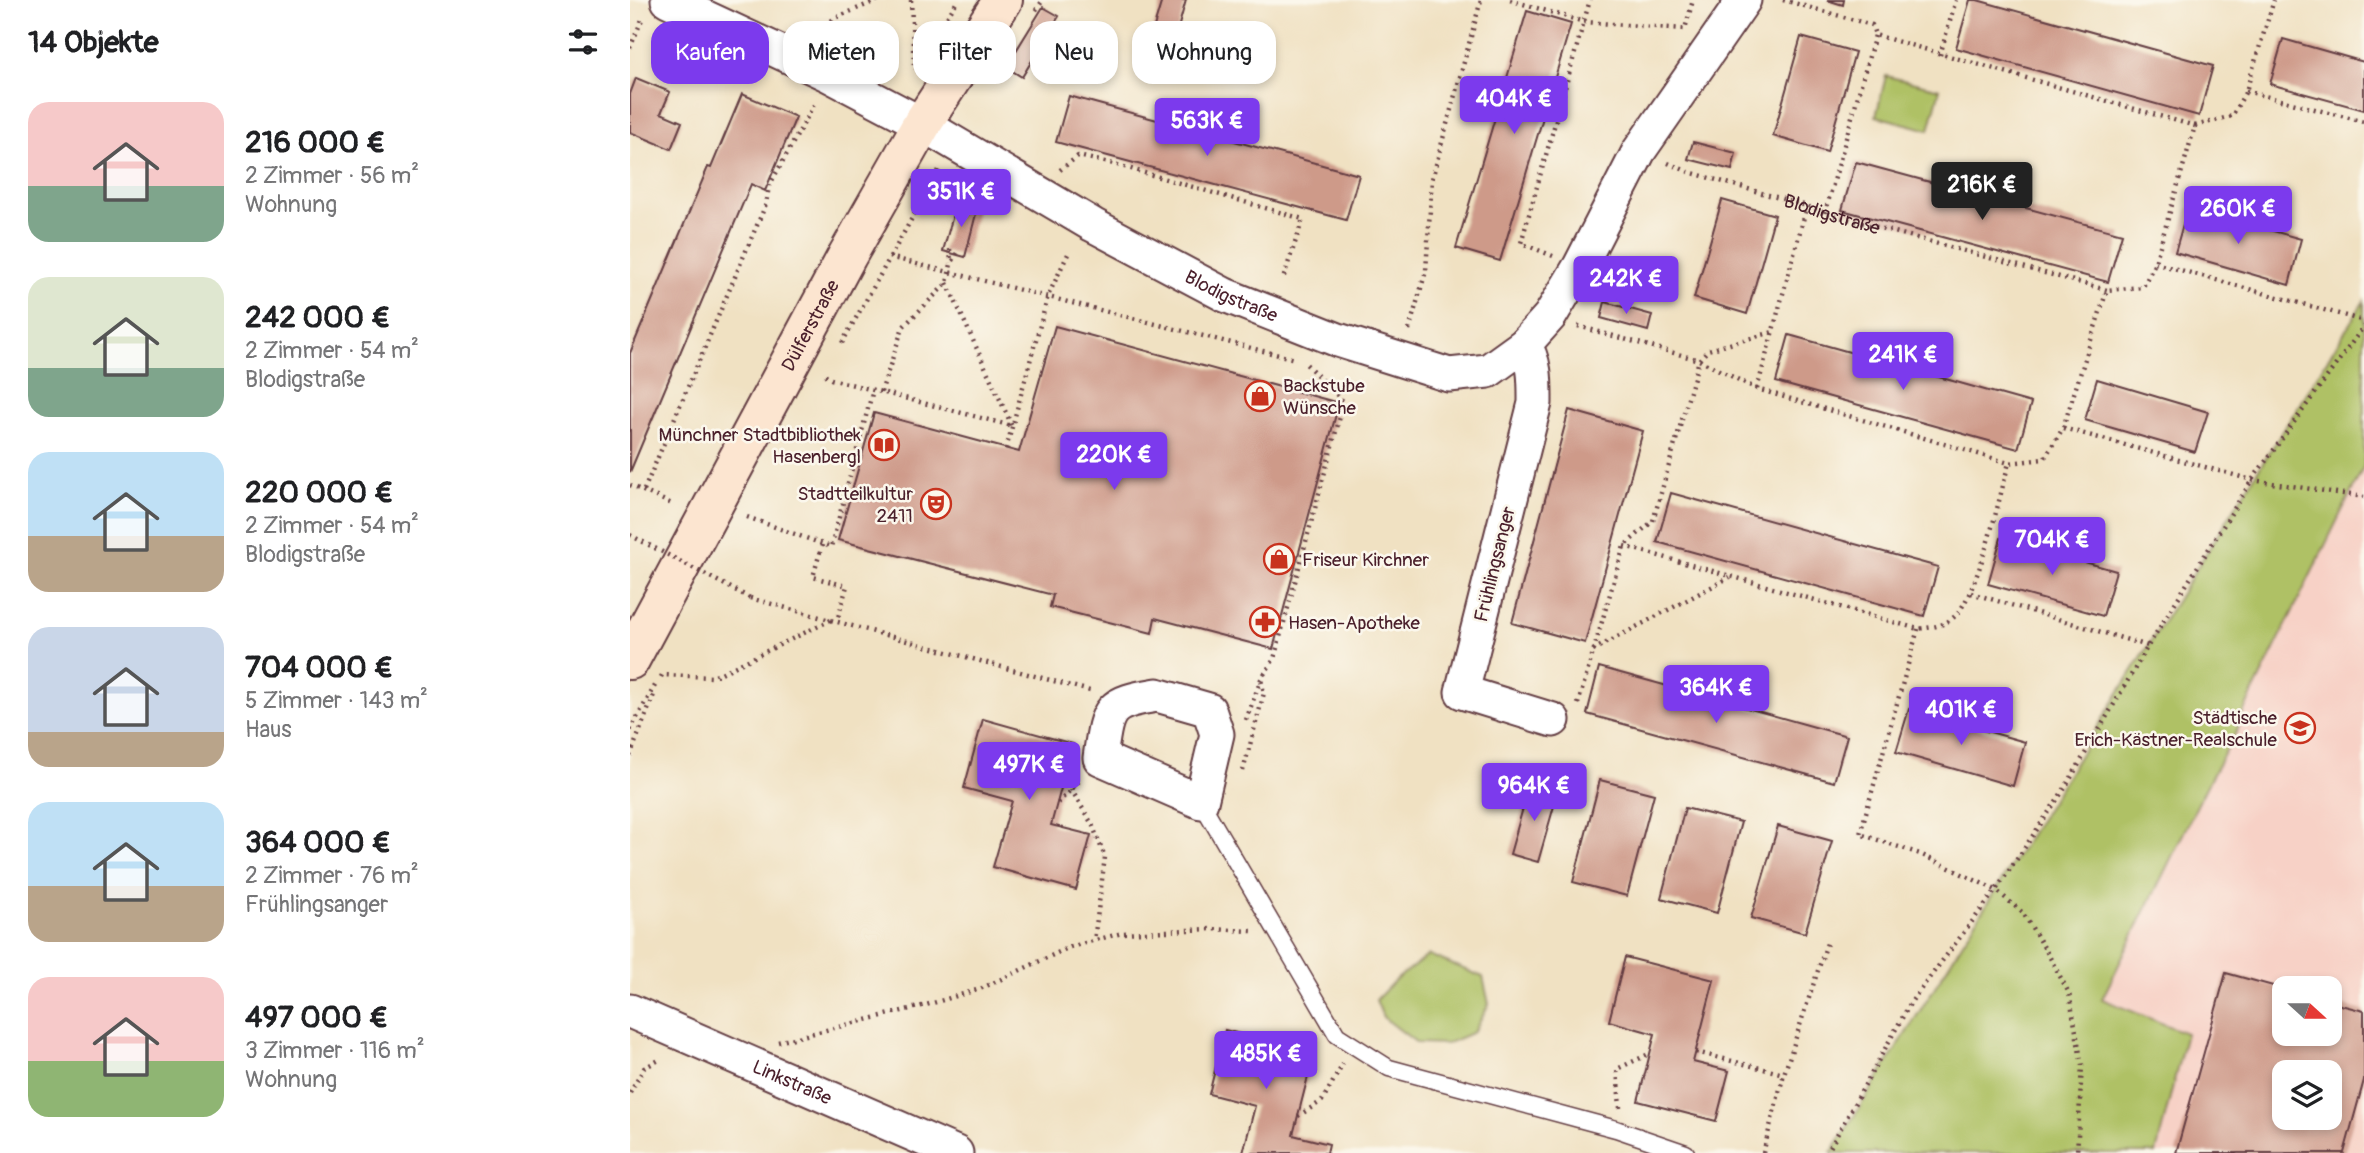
<!DOCTYPE html>
<html lang="de">
<meta charset="utf-8">
<style>
body{margin:0;font-family:Pangolin,sans-serif;background:#f6f6f6;color:#202124;height:100vh;display:flex;flex-direction:column;font-size:26px;white-space:nowrap}
*{box-sizing:border-box;margin:0}
p{font-size:23px;color:#757577}
.icon{flex:none;width:38px;height:38px;fill:none;stroke:currentColor;stroke-width:2;stroke-linecap:round;stroke-linejoin:round}
.map{position:relative;flex:1;overflow:hidden}
.sheet{display:flex;flex-direction:column;background:#fff;width:630px}
.sheet>*{flex:none}
.guide{position:absolute;left:21px;top:21px;width:665px;height:63px;display:flex;gap:14px}
.needle{width:46px;rotate:111deg}
.fabs{position:absolute;left:1642px;top:976px;display:grid;gap:14px}
.fabs a{display:grid;place-items:center;width:70px;height:70px;border-radius:14px;background:#fff;box-shadow:0 4px 10px #0003;font-size:35px}
.price{position:absolute;translate:-50% -60px;padding:0 16px;border-radius:7px;background:#7c3aed;color:#fff;font-size:23px;line-height:46px;filter:drop-shadow(0 2px 4px #0008)}
.price::after{content:'';position:absolute;left:50%;top:42px;width:21px;height:16px;margin-left:-10px;background:inherit;clip-path:polygon(0 0,100% 0,50% 100%)}
.price.selected{background:#222;color:#fff}
ul{padding:0;list-style:none}
li{display:flex;align-items:center;gap:21px;height:175px;padding:0 28px}
li span{display:grid;place-items:center;flex:none;width:196px;height:140px;border-radius:21px;color:#555}
li>.icon{margin-inline-start:auto}
span .icon{width:84px;height:84px;fill:#fffc;stroke-width:1}
li b{font-size:30px}
h2{display:flex;justify-content:space-between;align-items:center;height:84px;padding:0 28px;font-size:30px}
.chip{padding:0 24px;border-radius:21px;background:#fff;box-shadow:0 4px 10px #0003;font-size:24px;line-height:63px}
.chip.selected{background:#7c3aed;color:#fff}
main{display:flex;flex:1;min-height:0}
.map>svg:first-child{display:block}
.built{fill:#f7d1c6;fill-rule:evenodd}
.green{fill:#afc165;stroke:#7c7048;stroke-width:2}
.building{fill:#ce9a89;fill-rule:evenodd}
.lines{fill:none;stroke-linecap:round;stroke-linejoin:round}
.service-casing{stroke:#633c42;stroke-width:19}
.minor-casing{stroke:#633c42;stroke-width:37}
.secondary-casing{stroke:#633c42;stroke-width:42}
.path{stroke:#633c42;stroke-width:4.5;stroke-dasharray:2 5;stroke-linecap:butt}
.service{stroke:#fff;stroke-width:16}
.minor{stroke:#fff;stroke-width:33}
.secondary{stroke:#fce5d0;stroke-width:38}
.path-bridge{stroke:#633c42;stroke-width:4.5;stroke-dasharray:2 5;stroke-linecap:butt}
.labels{text-anchor:middle;stroke-width:5;stroke-linejoin:round;paint-order:stroke}
.street-label{font-size:19px;fill:#4a1f2b;stroke:#fbf7ec}
.poi-label{font-size:19px;fill:#4a1f2b;stroke:#fbf7ec;text-anchor:start}
</style>
<main>
<section class="sheet">
<h2>14 Objekte<svg class="icon" aria-label="filters" viewBox="0 0 24 24"><path d="M4 7h16M4 17h16"/><circle cx="9" cy="7" r="2"/><circle cx="15" cy="17" r="2"/></svg></h2>
<ul>
<li><span style="background:linear-gradient(#f6c9c9 60%,#7fa58c 0)"><svg class="icon" aria-label="home" viewBox="0 0 24 24"><path d="M3 11l9-7 9 7M6 9v11h12V9"/></svg></span><div><b>216 000 €</b><p>2 Zimmer · 56 m²</p><p>Wohnung</p></div></li>
<li><span style="background:linear-gradient(#dfe7d0 65%,#7fa58c 0)"><svg class="icon" aria-label="home" viewBox="0 0 24 24"><path d="M3 11l9-7 9 7M6 9v11h12V9"/></svg></span><div><b>242 000 €</b><p>2 Zimmer · 54 m²</p><p>Blodigstraße</p></div></li>
<li><span style="background:linear-gradient(#bfe0f5 60%,#b9a48a 0)"><svg class="icon" aria-label="home" viewBox="0 0 24 24"><path d="M3 11l9-7 9 7M6 9v11h12V9"/></svg></span><div><b>220 000 €</b><p>2 Zimmer · 54 m²</p><p>Blodigstraße</p></div></li>
<li><span style="background:linear-gradient(#c9d6e8 75%,#b9a48a 0)"><svg class="icon" aria-label="home" viewBox="0 0 24 24"><path d="M3 11l9-7 9 7M6 9v11h12V9"/></svg></span><div><b>704 000 €</b><p>5 Zimmer · 143 m²</p><p>Haus</p></div></li>
<li><span style="background:linear-gradient(#bfe0f5 60%,#b9a48a 0)"><svg class="icon" aria-label="home" viewBox="0 0 24 24"><path d="M3 11l9-7 9 7M6 9v11h12V9"/></svg></span><div><b>364 000 €</b><p>2 Zimmer · 76 m²</p><p>Frühlingsanger</p></div></li>
<li><span style="background:linear-gradient(#f6c9c9 60%,#8fb573 0)"><svg class="icon" aria-label="home" viewBox="0 0 24 24"><path d="M3 11l9-7 9 7M6 9v11h12V9"/></svg></span><div><b>497 000 €</b><p>3 Zimmer · 116 m²</p><p>Wohnung</p></div></li>
</ul>
</section>
<div class="map">
<svg width="1734" height="1153" viewBox="0 0 1734 1153">
<rect width="100%" height="100%" fill="#fbf7ec"/>
<filter id="ink" filterUnits="userSpaceOnUse"><feTurbulence type="fractalNoise" baseFrequency=".0143" numOctaves="2"/><feDisplacementMap in="SourceGraphic" scale="14" xChannelSelector="R" yChannelSelector="G"/><feConvolveMatrix kernelMatrix="1 2 1 2 8 2 1 2 1" color-interpolation-filters="sRGB"/></filter>
<filter id="wash" filterUnits="userSpaceOnUse"><feTurbulence type="fractalNoise" baseFrequency=".00686" numOctaves="4" result="noise"/><feDisplacementMap in="SourceGraphic" scale="28" xChannelSelector="R" yChannelSelector="G"/><feGaussianBlur stdDeviation="1.57" result="paint"/><feColorMatrix in="noise" values="0 0 0 0 0 0 0 0 0 0 0 0 0 0 0 0 0 1.4 0 .05"/><feComposite in="paint" operator="in"/></filter>
<g filter="url(#wash)">
<rect width="100%" height="100%" fill="#f0e1c2"/>
<!-- built -->
<path class="built" d="M1734,466V1153H1526L1556,1034L1471,1000ZM1654,989H1699V1034H1654ZM1654,1073H1699V1118H1654Z"/>
<!-- green -->
<path class="green" d="M1256,76L1310,89L1299,130L1246,116Z
M1734,301V466L1607,725L1609,727L1578,783L1472,999L1556,1033L1526,1153H1201Z
M799,955L853,977L859,1004L844,1032L816,1044L787,1043L753,1017L746,1000L764,981Z"/>
<g id="blocks">
<!-- building -->
<path class="building" d="M532,0H556L540,57L517,50Z
M1197,0H1214L1213,5Z
M1340,0H1347L1583,66L1569,116L1326,48Z
M413,7L429,16L392,77L376,67Z
M897,11L941,24L870,261L826,248Z
M201,29L252,52L246,67L194,44Z
M1171,37L1225,52L1197,152L1143,136Z
M1653,39L1734,62V110L1640,84Z
M6,78L40,92L31,113L52,122L41,149L0,132V94Z
M112,94L166,117L135,191L121,184L0,472V353L78,167L81,168Z
M439,96L729,175L716,220L426,142Z
M1063,142L1106,153L1102,170L1058,159Z
M1226,162L1492,234L1478,282L1212,210Z
M1092,200L1145,215L1117,314L1064,298Z
M327,201L348,206L335,257L313,251Z
M1558,207L1671,239L1659,285L1545,252Z
M975,302L1022,315L1018,331L971,318Z
M425,326L709,403L643,649L525,618L522,633L420,607L423,595L208,540L244,413L389,452Z
M1159,335L1401,403L1388,449L1146,382Z
M1467,379L1578,412L1565,452L1455,420Z
M939,410L1013,431L955,643L882,623Z
M1041,493L1308,567L1294,616L1027,542Z
M1371,538L1486,571L1473,616L1358,584Z
M969,667L1217,736L1204,782L957,714Z
M1279,709L1395,742L1383,786L1266,752Z
M353,719L443,744L421,825L461,835L446,890L363,867L382,801L334,788Z
M970,780L1024,794L997,896L943,882Z
M900,783L928,792L908,862L880,854Z
M1055,808L1111,822L1087,913L1031,898Z
M1148,826L1202,841L1175,933L1121,918Z
M995,957L1084,980L1063,1062L1099,1071L1086,1121L1008,1101L1025,1034L979,1021Z
M1596,973L1654,989V1034H1699V1002L1734,1011V1080L1714,1153H1546ZM1654,1073H1699V1118H1654Z
M595,1030L684,1053L663,1135L699,1144L697,1153H613L625,1106L579,1094Z"/>
</g>
</g>
<g filter="url(#ink)">
<use href="#blocks" fill-opacity="0" stroke="#633c42" stroke-width="2"/>
<g class="lines">
<!-- service casing -->
<g class="service-casing">
<path id="service" d="M571,802L707,1035L759,1068L986,1129L1056,1153"/>
</g>
<!-- minor casing -->
<g class="minor-casing">
<g id="minor">
<path id="s2" d="M38,0L197,74L292,124L463,225L595,295L708,340L819,375L858,371L894,345L920,316L950,266L1009,151L1114,0"/>
<path d="M894,345C906,361 905,384 905,403L832,692L923,720"/>
<path d="M527,695L579,710L587,734L571,802L470,758C477,709 476,703 527,695Z"/>
<path id="s3" d="M0,1011L326,1153"/>
</g>
</g>
<!-- secondary casing -->
<g class="secondary-casing">
<g id="secondary">
<path id="s4" d="M0,660L217,256L292,124L373,0"/>
</g>
</g>
<!-- path -->
<g class="path">
<path d="M281,0L284,70"/>
<path d="M880,0L954,22L1055,29L1063,0"/>
<path d="M1153,0L1242,25L1245,35L1565,126"/>
<path d="M406,10L413,0"/>
<path d="M184,33L205,18L248,0"/>
<path d="M306,35L328,0"/>
<path d="M0,48L13,17"/>
<path d="M1310,55L1326,0"/>
<path d="M1616,91L1734,122"/>
<path id="s1" d="M1038,163L1059,172L1177,206L1195,213L1477,290"/>
<path d="M430,170L448,156L484,164L673,219L653,279"/>
<path d="M1195,213L1245,35"/>
<path d="M320,249L321,263"/>
<path d="M923,256L891,243L960,0"/>
<path d="M259,257L665,359"/>
<path d="M1525,263L1734,321"/>
<path d="M317,283L382,426"/>
<path d="M948,326L1069,360L1127,389L1379,463"/>
<path d="M779,330L796,271L802,179L851,0"/>
<path d="M212,343L309,170"/>
<path d="M195,375L201,379L382,426"/>
<path d="M1127,389L1177,206"/>
<path d="M251,392L273,327L317,283L321,264L329,251"/>
<path d="M1433,428L1622,480L1734,497"/>
<path d="M376,449L418,296L438,254"/>
<path d="M0,485L44,505"/>
<path d="M14,490L136,204L139,186L185,103"/>
<path d="M117,517L201,547L243,390"/>
<path d="M192,545L183,577L217,586L207,621"/>
<path d="M994,546L1288,629C1301,627 1313,627 1324,617C1348,596 1369,498 1379,463L1414,459L1433,428L1477,290L1513,287L1525,263L1565,126L1602,116L1616,91L1644,0"/>
<path d="M1341,593L1518,646"/>
<path d="M120,598L460,691"/>
<path d="M1288,629L1230,834L1290,854L1366,890L1393,913L1418,954L1439,993L1452,1065L1447,1153"/>
<path d="M963,650L1100,577"/>
<path d="M31,677L32,675L83,677L201,620"/>
<path d="M948,704L994,546L1023,521L1069,360L1078,350L1143,332"/>
<path d="M616,720L631,679L644,659L714,402L674,362"/>
<path d="M0,730L27,682"/>
<path d="M0,756L25,692"/>
<path d="M613,771L634,693L631,679"/>
<path d="M441,789L462,824L475,857L464,941"/>
<path d="M428,803L451,779"/>
<path d="M148,1042L296,1005L350,989L440,947L492,933L581,929L622,931"/>
<path d="M1066,1052L1154,1074"/>
<path d="M0,1093L14,1068L31,1059"/>
<path d="M990,1108L987,1069L1019,1054"/>
<path d="M668,1116L692,1101L713,1064"/>
<path d="M1133,1153L1154,1074L1197,943"/>
<path d="M1197,1153L1281,1002L1366,890L1435,788L1518,646L1622,480L1734,326"/>
</g>
<!-- service -->
<use href="#service" class="service"/>
<!-- minor -->
<use href="#minor" class="minor"/>
<!-- secondary -->
<use href="#secondary" class="secondary"/>
<!-- path-bridge -->
<path class="path-bridge" d="M0,535L120,598"/>
</g>
</g>
<!-- icons -->
<defs>
<g id="shop-ring" transform="scale(1.575)"><circle r="9.5" fill="#fbf7ec" stroke="#c8321e" stroke-width="1.5"/><path d="M-5-2.5h2.3a2.7 3.5 0 0 1 5.4 0H5L5.5 6h-11ZM-1.5-2.5h3a1.5 2.3 0 0 0-3 0Z" fill="#c8321e"/></g>
<g id="library-ring" transform="scale(1.575)"><circle r="9.5" fill="#fbf7ec" stroke="#c8321e" stroke-width="1.5"/><path d="M-6-4Q-3-5.5-.7-3.5V5Q-3 3-6 4ZM6-4Q3-5.5 .7-3.5V5Q3 3 6 4Z" fill="#c8321e"/></g>
<g id="theatre-ring" transform="scale(1.575)"><circle r="9.5" fill="#fbf7ec" stroke="#c8321e" stroke-width="1.5"/><path d="M-5-5.5Q0-4 5-5.5V0Q5 5 0 6Q-5 5-5 0ZM-3.3-2.5H-1v1.5H-3.3ZM1-2.5H3.3v1.5H1ZM-2.8 1Q0 5.5 2.8 1Z" fill="#c8321e"/></g>
<g id="pharmacy-ring" transform="scale(1.575)"><circle r="9.5" fill="#fbf7ec" stroke="#c8321e" stroke-width="1.5"/><path d="M-2-6h4v4h4v4h-4v4h-4v-4h-4v-4h4Z" fill="#c8321e"/></g>
<g id="school-ring" transform="scale(1.575)"><circle r="9.5" fill="#fbf7ec" stroke="#c8321e" stroke-width="1.5"/><path d="M0-5L7-2L0 1L-7-2ZM-4 1L0 2.5L4 1V4Q0 6-4 4Z" fill="#c8321e"/></g>
</defs>
<g fill-rule="evenodd">
<use href="#shop-ring" x="630" y="396"/>
<use href="#library-ring" x="254" y="445"/>
<use href="#theatre-ring" x="306" y="504"/>
<use href="#shop-ring" x="649" y="559"/>
<use href="#pharmacy-ring" x="635" y="622"/>
<use href="#school-ring" x="1670" y="728"/>
</g>
<g class="labels">
<!-- street labels -->
<g class="street-label">
<text dy="7" stroke="none"><textPath href="#s1" startOffset="172">Blodigstraße</textPath></text>
<text dy="7" stroke="none"><textPath href="#s2" startOffset="637">Blodigstraße</textPath></text>
<text dy="7" stroke="none"><textPath href="#s4" startOffset="380">Dülferstraße</textPath></text>
<text transform="translate(864 564) rotate(-76)" y="7">Frühlingsanger</text>
<text dy="7" stroke="none"><textPath href="#s3" startOffset="177">Linkstraße</textPath></text>
</g>
<!-- poi labels -->
<g class="poi-label">
<text x="653" y="392">Backstube<tspan x="653" dy="22">Wünsche</tspan></text>
<text x="231" y="441" text-anchor="end">Münchner Stadtbibliothek<tspan x="231" dy="22">Hasenbergl</tspan></text>
<text x="283" y="500" text-anchor="end">Stadtteilkultur<tspan x="283" dy="22">2411</tspan></text>
<text x="672" y="566">Friseur Kirchner</text>
<text x="658" y="629">Hasen-Apotheke</text>
<text x="1647" y="724" text-anchor="end">Städtische<tspan x="1647" dy="22">Erich-Kästner-Realschule</tspan></text>
</g>
</g>
</svg>
<div class="fabs">
<a><svg class="needle" viewBox="-14 -14 28 28"><path d="M0-13l5 13h-10z" fill="#e53935"/><path d="M0 13l5-13h-10z" fill="#757577"/></svg></a>
<a><svg class="icon" aria-label="layers" viewBox="0 0 24 24"><path d="M12 4l9 5-9 5-9-5zM3 14l9 5 9-5"/></svg></a>
</div>
<b class="price" style="left:884px;top:136px">404K €</b>
<b class="price" style="left:577px;top:158px">563K €</b>
<b class="price selected" style="left:1352px;top:222px">216K €</b>
<b class="price" style="left:331px;top:229px">351K €</b>
<b class="price" style="left:1608px;top:246px">260K €</b>
<b class="price" style="left:996px;top:316px">242K €</b>
<b class="price" style="left:1273px;top:392px">241K €</b>
<b class="price" style="left:484px;top:492px">220K €</b>
<b class="price" style="left:1422px;top:577px">704K €</b>
<b class="price" style="left:1086px;top:725px">364K €</b>
<b class="price" style="left:1331px;top:747px">401K €</b>
<b class="price" style="left:399px;top:802px">497K €</b>
<b class="price" style="left:904px;top:823px">964K €</b>
<b class="price" style="left:636px;top:1091px">485K €</b>
<div class="guide">
<a class="chip selected">Kaufen</a>
<a class="chip">Mieten</a>
<a class="chip">Filter</a>
<a class="chip">Neu</a>
<a class="chip">Wohnung</a>
</div>
</div>
</main>
